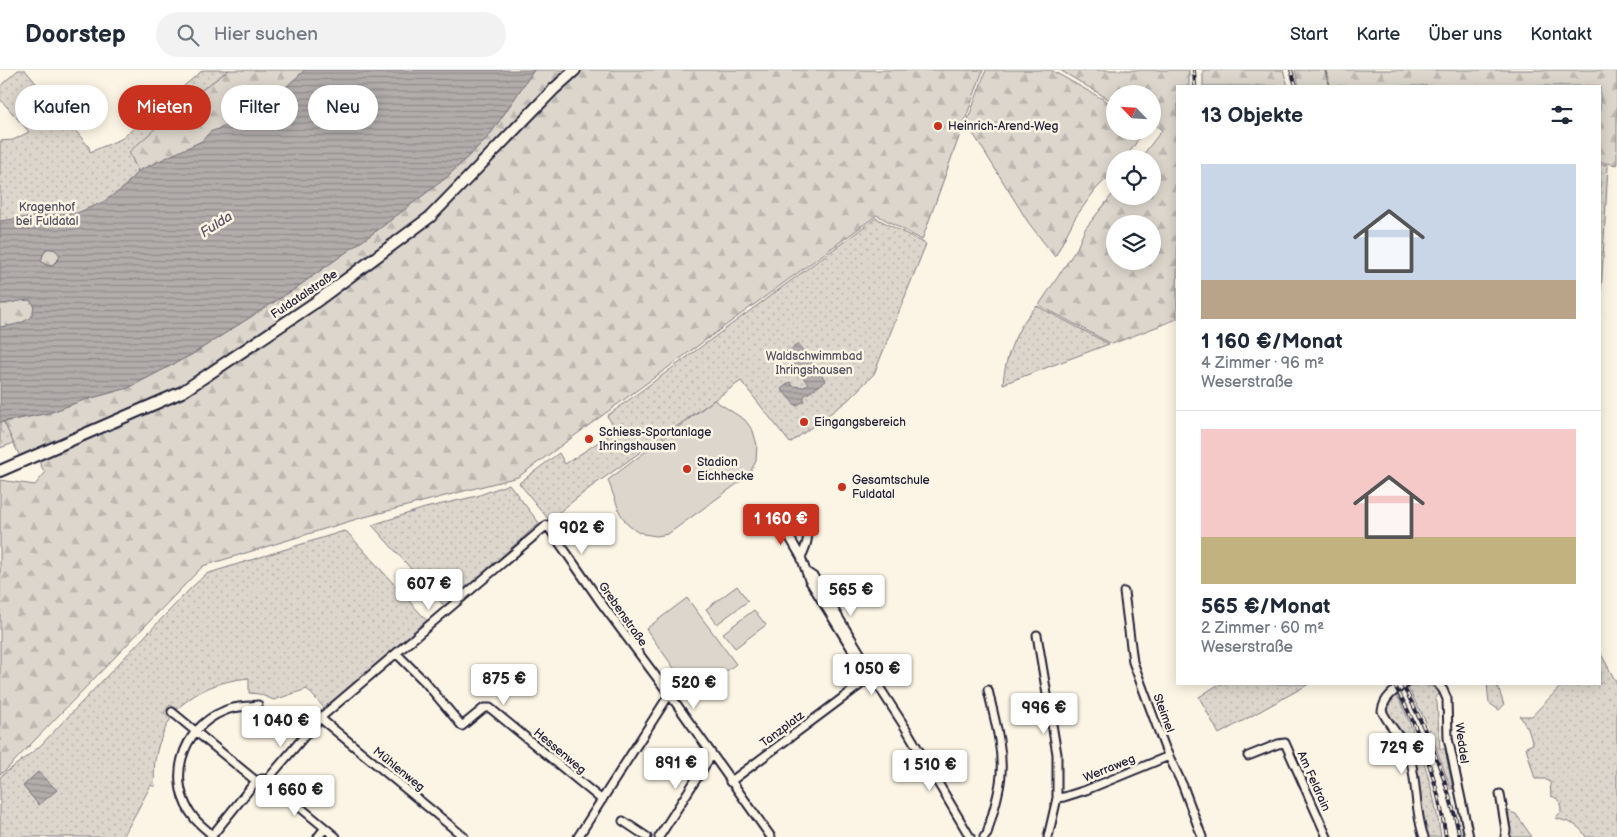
<!DOCTYPE html>
<html lang="de">
<meta charset="utf-8">
<style>
body{margin:0;font-family:"Balsamiq Sans",sans-serif;background:#f2f2f3;color:#1f2937;height:100vh;display:flex;flex-direction:column;font-size:19px;white-space:nowrap}
*{box-sizing:border-box;margin:0}
p{font-size:16px;color:#747a83}
.icon{flex:none;width:28px;height:28px;fill:none;stroke:currentColor;stroke-width:2;stroke-linecap:round;stroke-linejoin:round}
.map{position:relative;flex:1;overflow:hidden}
.details{position:absolute;left:1176px;top:15px;width:425px;height:600px;display:flex;flex-direction:column;background:#fff;border-radius:0px;box-shadow:0 2px 12px #0003}
.details>*{flex:none}
.top-card{position:absolute;left:15px;top:15px;width:475px;height:45px;display:flex;gap:10px}
.needle{width:32px;rotate:295deg}
.buttons{position:absolute;left:1106px;top:15px;display:grid;gap:10px}
.buttons a{display:grid;place-items:center;width:55px;height:55px;border-radius:50%;background:#fff;box-shadow:0 2px 12px #0003;font-size:25px}
.price{position:absolute;translate:-50% -42px;padding:0 11px;border-radius:5px;background:#fff;color:#222;font-size:16px;line-height:32px;filter:drop-shadow(0 1px 2px #0008)}
.price::after{content:'';position:absolute;left:50%;top:30px;width:15px;height:11px;margin-left:-8px;background:inherit;clip-path:polygon(0 0,100% 0,50% 100%)}
.price.active{background:#c8321e;color:#fff}
ul{padding:0;list-style:none}
li{display:grid;align-content:center;gap:10px;height:265px;padding:0 25px}
li+li{border-top:1px solid #e0e1e3}
li span{display:grid;place-items:center;height:155px;border-radius:0px;color:#555}
li>.icon{margin-inline-start:auto}
span .icon{width:90px;height:90px;fill:#fffc;stroke-width:1}
li b{font-size:21px}
h2{display:flex;justify-content:space-between;align-items:center;height:60px;padding:0 25px;font-size:21px}
.tag{padding:0 18px;border-radius:22px;background:#fff;box-shadow:0 2px 12px #0003;font-size:18px;line-height:45px}
.tag.active{background:#c8321e;color:#fff}
header{display:flex;align-items:center;gap:30px;box-sizing:border-box;height:70px;padding:0 25px;background:#fff;border-bottom:1px solid #e0e1e3}
header strong{font-size:24px}
nav{display:flex;gap:28px;margin-inline-start:auto;font-size:18px}
.search{width:350px;height:45px;background:#f2f2f3;display:flex;align-items:center;gap:12px;box-sizing:border-box;padding:0 18px;border-radius:28px;color:#747a83;font-size:19px}
.map>svg:first-child{display:block}
.green{fill:url(#green-dots);stroke:#7f7c84;fill-rule:evenodd}
.forest{fill:url(#forest-firs);stroke:#7f7c84;fill-rule:evenodd}
.pitch{fill:#dcd6cc;stroke:#7f7c84}
.water{fill:url(#water-rules);stroke:#78757e;fill-rule:evenodd}
.lines{fill:none;stroke-linecap:round;stroke-linejoin:round}
.stream{stroke:#78757e;stroke-width:2}
.minor-casing{stroke:#22223b;stroke-width:11}
.secondary-casing{stroke:#22223b;stroke-width:14}
.minor{stroke:#fcf5e5;stroke-width:7}
.secondary{stroke:#fcf5e5;stroke-width:10}
.rail-casing{stroke:#22223b;stroke-width:4}
.rail{stroke:#fcf5e5;stroke-width:2;stroke-dasharray:5.5;stroke-linecap:butt}
.poi-dot{fill:#c8321e;stroke:#fcf5e5;stroke-width:2}
.labels{text-anchor:middle;stroke-width:5;stroke-linejoin:round;paint-order:stroke}
.poi-label{font-size:12px;fill:#22223b;stroke:#fcf5e5;text-anchor:start}
.park-label{font-size:12px;fill:#504f5f;stroke:#fcf5e5}
.street-label{font-size:12px;fill:#22223b;stroke:#fcf5e5}
.water-label{font-size:14px;font-style:italic;fill:#545362;stroke:#fcf5e5}
</style>
<header>
<strong>Doorstep</strong>
<div class="search"><svg class="icon" aria-label="search" viewBox="0 0 24 24"><circle cx="10" cy="10" r="6"/><path d="M15 15l6 6"/></svg>Hier suchen</div>
<nav><a>Start</a><a>Karte</a><a>Über uns</a><a>Kontakt</a></nav>
</header>
<div class="map">
<svg width="1617" height="767" viewBox="0 0 1617 767">
<defs>
<pattern id="green-dots" width="8" height="8" patternUnits="userSpaceOnUse" patternTransform="scale(1.25)"><rect width="8" height="8" fill="#dcd6cc"/><path d="M2 2h.1M6 6h.1" fill="none" stroke="#bcb7b0" stroke-width="1.8" stroke-linecap="round"/></pattern>
<pattern id="forest-firs" width="22" height="20" patternUnits="userSpaceOnUse" patternTransform="scale(1.25)"><rect width="22" height="20" fill="#dcd6cc"/><path d="M5 1l3.5 6h-7zM16 11l3.5 6h-7z" fill="#bcb7b0"/></pattern>
<pattern id="water-rules" width="6" height="5" patternUnits="userSpaceOnUse" patternTransform="scale(1.25)"><rect width="6" height="5" fill="#b2adab"/><path d="M0 2.5h6" fill="none" stroke="#908c8c"/></pattern>
</defs>
<rect width="100%" height="100%" fill="#fcf5e5"/>
<filter id="ink" filterUnits="userSpaceOnUse"><feTurbulence type="fractalNoise" baseFrequency=".02" numOctaves="2"/><feDisplacementMap in="SourceGraphic" scale="10" xChannelSelector="R" yChannelSelector="G"/><feConvolveMatrix kernelMatrix="1 2 1 2 8 2 1 2 1" color-interpolation-filters="sRGB"/></filter>
<g filter="url(#ink)">
<!-- green -->
<path class="green" d="M18,0H25L89,77L90,82L121,69L203,0H229L184,33L137,100L138,101L0,256V71L13,70L29,62L0,29V16Z
M1600,94L1608,95L1600,244Z
M876,148L926,174L874,304L847,331L790,373L741,311L591,417L549,450L519,413L559,383L565,394L617,360L607,346Z
M1037,236L1109,274L1003,314C1005,287 1017,255 1037,236Z
M0,352H4L14,373L0,378Z
M509,414L539,453L445,537L372,455L425,438L477,426Z
M344,461L347,462L428,552L325,639L307,619L274,630L259,624L249,623V608C220,611 199,619 177,639L170,635L164,643L171,648C158,670 152,691 155,717L151,715L123,767H0V707L39,677L189,520L206,504ZM38,702L39,735L23,716Z
M1600,582L1617,614V767H1586C1579,754 1569,752 1555,748L1561,742C1561,734 1559,728 1551,726L1550,712L1545,709H1535L1526,677L1533,674L1528,659L1520,646H1532L1563,614H1600Z
M1219,614H1309L1219,664L1199,627Z
M1420,614L1433,617L1439,625L1435,627L1437,633L1440,679H1445L1453,719H1451L1429,658L1408,618Z
M1487,614H1497L1504,635L1499,640L1489,633Z
M1396,623C1419,669 1433,716 1441,767H1428L1420,739L1416,689L1410,676L1393,656L1387,645L1388,635Z
M1508,741L1516,744L1532,767H1509L1510,753L1507,742Z"/>
<!-- forest -->
<path class="forest" d="M229,0H305L270,31L242,50L210,62L202,71L138,101L129,82L184,33Z
M534,0H983L922,170L877,145L518,407L357,449L203,496L5,701L0,704V410L35,415L45,403L37,388L20,387L4,352L49,343L81,331L128,318L191,285L293,220L379,159L447,107L489,66Z
M986,0H1051L1115,36V61H1143L1134,76L1124,89H1115V100L1096,119L1075,148L1055,187L1028,152L976,68L966,55Z
M1060,0H1189V16H1178L1177,249L1112,274L1039,235L1077,178L1085,159L1115,121V126H1152V89H1140L1162,60L1153,54L1152,24H1115V33ZM1115,154H1152V191H1115Z
M1203,0H1283L1288,16H1203Z
M1295,0H1617V95L1600,92V16H1299Z
M46,179C54,178 57,180 61,186L51,196L46,195L41,191L43,185Z
M18,230H30L34,235C33,239 34,243 31,246C26,254 9,256 0,257V234H7Z"/>
<!-- pitch -->
<path class="pitch" d="M714,330L745,350L753,361L757,375L756,391L748,406L668,464L657,466L643,464L641,462L639,463L628,455L620,443L608,410Z
M737,516L748,531L717,554L706,539Z
M687,528L736,594L694,626L646,559Z
M754,540L766,555L735,578L723,563Z"/>
<!-- water -->
<path class="water" d="M305,0H534L489,66L447,107L379,159L293,220L191,285L128,318L81,331L49,343L0,352V257C9,256 25,254 31,246C34,243 33,239 34,235L30,230C20,230 10,234 0,234V151L43,145L77,143L103,132L125,117L138,101L202,71L210,62L242,50L270,31ZM46,179C53,178 57,180 60,186L57,191L51,196L46,195L41,191L43,185Z
M798,274L826,311L804,326V331L796,336L781,319L790,312L793,316L804,317L808,314L785,283Z
M38,702L57,720L39,735L23,716Z"/>
<g class="lines">
<!-- stream -->
<path class="stream" d="M1325,0L1330,16"/>
<!-- minor casing -->
<g class="minor-casing">
<path id="minor" d="M801,487C807,475 811,464 803,452L795,448L788,452L786,461L801,487L809,510L866,602L872,606L905,657L970,767
M808,503L814,507L870,599L872,606
M1124,522L1133,592L1165,678L1183,716L1202,767
M1037,565L1057,684V728L1048,767
M397,584L425,612L462,656L484,638H490L602,730
M1405,614C1394,621 1384,627 1382,641C1390,658 1407,672 1411,691C1417,716 1415,742 1424,767
M1438,614L1443,620L1447,629L1448,668L1469,767
M172,642L256,711
M320,648L464,767
M1248,686L1278,674L1285,673L1327,767
M267,710L336,767
M730,712L872,606
M1500,724L1506,760L1505,767
M1057,728L1064,727L1086,720L1169,686
M623,751L647,767
M212,765C207,760 200,755 195,749C165,713 181,658 224,641C234,636 246,637 258,635
M211,767L256,711L262,709L267,710L320,648L547,455L602,534L675,632L771,767
M318,767L325,758
M578,767L669,625
M659,767L711,686
M984,767L987,764C992,744 1000,724 1001,704C1003,676 994,647 988,620"/>
</g>
<!-- secondary casing -->
<g class="secondary-casing">
<path id="secondary" d="M0,401L182,322L313,234L430,147L554,19L575,0"/>
</g>
<!-- minor -->
<use href="#minor" class="minor"/>
<!-- secondary -->
<use href="#secondary" class="secondary"/>
<!-- rail casing -->
<g class="rail-casing">
<path id="rail" d="M1194,0L1195,16
M1291,0L1296,16
M1394,614C1421,661 1438,713 1446,767
M1402,614C1429,663 1448,712 1460,767"/>
</g>
<!-- rail -->
<use href="#rail" class="rail"/>
</g>
</g>
<!-- markers -->
<g class="poi-dot">
<circle cx="938" cy="56" r="5"/>
<circle cx="804" cy="352" r="5"/>
<circle cx="589" cy="369" r="5"/>
<circle cx="687" cy="399" r="5"/>
<circle cx="842" cy="417" r="5"/>
</g>
<g class="labels">
<!-- poi labels -->
<g class="poi-label">
<text x="948" y="60">Heinrich-Arend-Weg</text>
<text x="814" y="356">Eingangsbereich</text>
<text x="599" y="366">Schiess-Sportanlage<tspan x="599" dy="14">Ihringshausen</tspan></text>
<text x="697" y="396">Stadion<tspan x="697" dy="14">Eichhecke</tspan></text>
<text x="852" y="414">Gesamtschule<tspan x="852" dy="14">Fuldatal</tspan></text>
</g>
<!-- park labels -->
<g class="park-label">
<text x="47" y="141">Kragenhof<tspan x="47" dy="14">bei Fuldatal</tspan></text>
<text x="814" y="290">Waldschwimmbad<tspan x="814" dy="14">Ihringshausen</tspan></text>
</g>
<!-- street labels -->
<g class="street-label">
<text transform="translate(304 224) rotate(-34)" y="4">Fuldatalstraße</text>
<text transform="translate(623 544) rotate(55)" y="4">Grebenstraße</text>
<text transform="translate(1164 643) rotate(70)" y="4">Steimel</text>
<text transform="translate(782 659) rotate(-37)" y="4">Tanzplatz</text>
<text transform="translate(1462 673) rotate(82)" y="4">Weddel</text>
<text transform="translate(560 681) rotate(40)" y="4">Hessenweg</text>
<text transform="translate(1109 698) rotate(-22)" y="4">Werraweg</text>
<text transform="translate(399 699) rotate(39)" y="4">Mühlenweg</text>
<text transform="translate(1314 711) rotate(66)" y="4">Am Feldrain</text>
</g>
<!-- water labels -->
<g class="water-label">
<text transform="translate(216 154) rotate(-33)" y="5">Fulda</text>
</g>
</g>
</svg>
<div class="buttons">
<a><svg class="needle" viewBox="-14 -14 28 28"><path d="M0-13l5 13h-10z" fill="#e53935"/><path d="M0 13l5-13h-10z" fill="#747a83"/></svg></a>
<a><svg class="icon" aria-label="locate" viewBox="0 0 24 24"><circle cx="12" cy="12" r="6"/><path d="M12 2v4M12 18v4M2 12h4M18 12h4"/></svg></a>
<a><svg class="icon" aria-label="layers" viewBox="0 0 24 24"><path d="M12 4l9 5-9 5-9-5zM3 14l9 5 9-5"/></svg></a>
</div>
<b class="price active" style="left:781px;top:476px">1 160 €</b>
<b class="price" style="left:582px;top:485px">902 €</b>
<b class="price" style="left:429px;top:541px">607 €</b>
<b class="price" style="left:851px;top:547px">565 €</b>
<b class="price" style="left:872px;top:626px">1 050 €</b>
<b class="price" style="left:504px;top:636px">875 €</b>
<b class="price" style="left:694px;top:640px">520 €</b>
<b class="price" style="left:1044px;top:665px">996 €</b>
<b class="price" style="left:281px;top:678px">1 040 €</b>
<b class="price" style="left:1402px;top:705px">729 €</b>
<b class="price" style="left:676px;top:720px">891 €</b>
<b class="price" style="left:930px;top:722px">1 510 €</b>
<b class="price" style="left:295px;top:747px">1 660 €</b>
<div class="top-card">
<a class="tag">Kaufen</a>
<a class="tag active">Mieten</a>
<a class="tag">Filter</a>
<a class="tag">Neu</a>
</div>
<section class="details">
<h2>13 Objekte<svg class="icon" aria-label="filters" viewBox="0 0 24 24"><path d="M4 7h16M4 17h16"/><circle cx="9" cy="7" r="2"/><circle cx="15" cy="17" r="2"/></svg></h2>
<ul>
<li><span style="background:linear-gradient(#c9d6e8 75%,#b9a48a 0)"><svg class="icon" aria-label="home" viewBox="0 0 24 24"><path d="M3 11l9-7 9 7M6 9v11h12V9"/></svg></span><div><b>1 160 €/Monat</b><p>4 Zimmer · 96 m²</p><p>Weserstraße</p></div></li>
<li><span style="background:linear-gradient(#f6c9c9 70%,#c2b280 0)"><svg class="icon" aria-label="home" viewBox="0 0 24 24"><path d="M3 11l9-7 9 7M6 9v11h12V9"/></svg></span><div><b>565 €/Monat</b><p>2 Zimmer · 60 m²</p><p>Weserstraße</p></div></li>
</ul>
</section>
</div>
